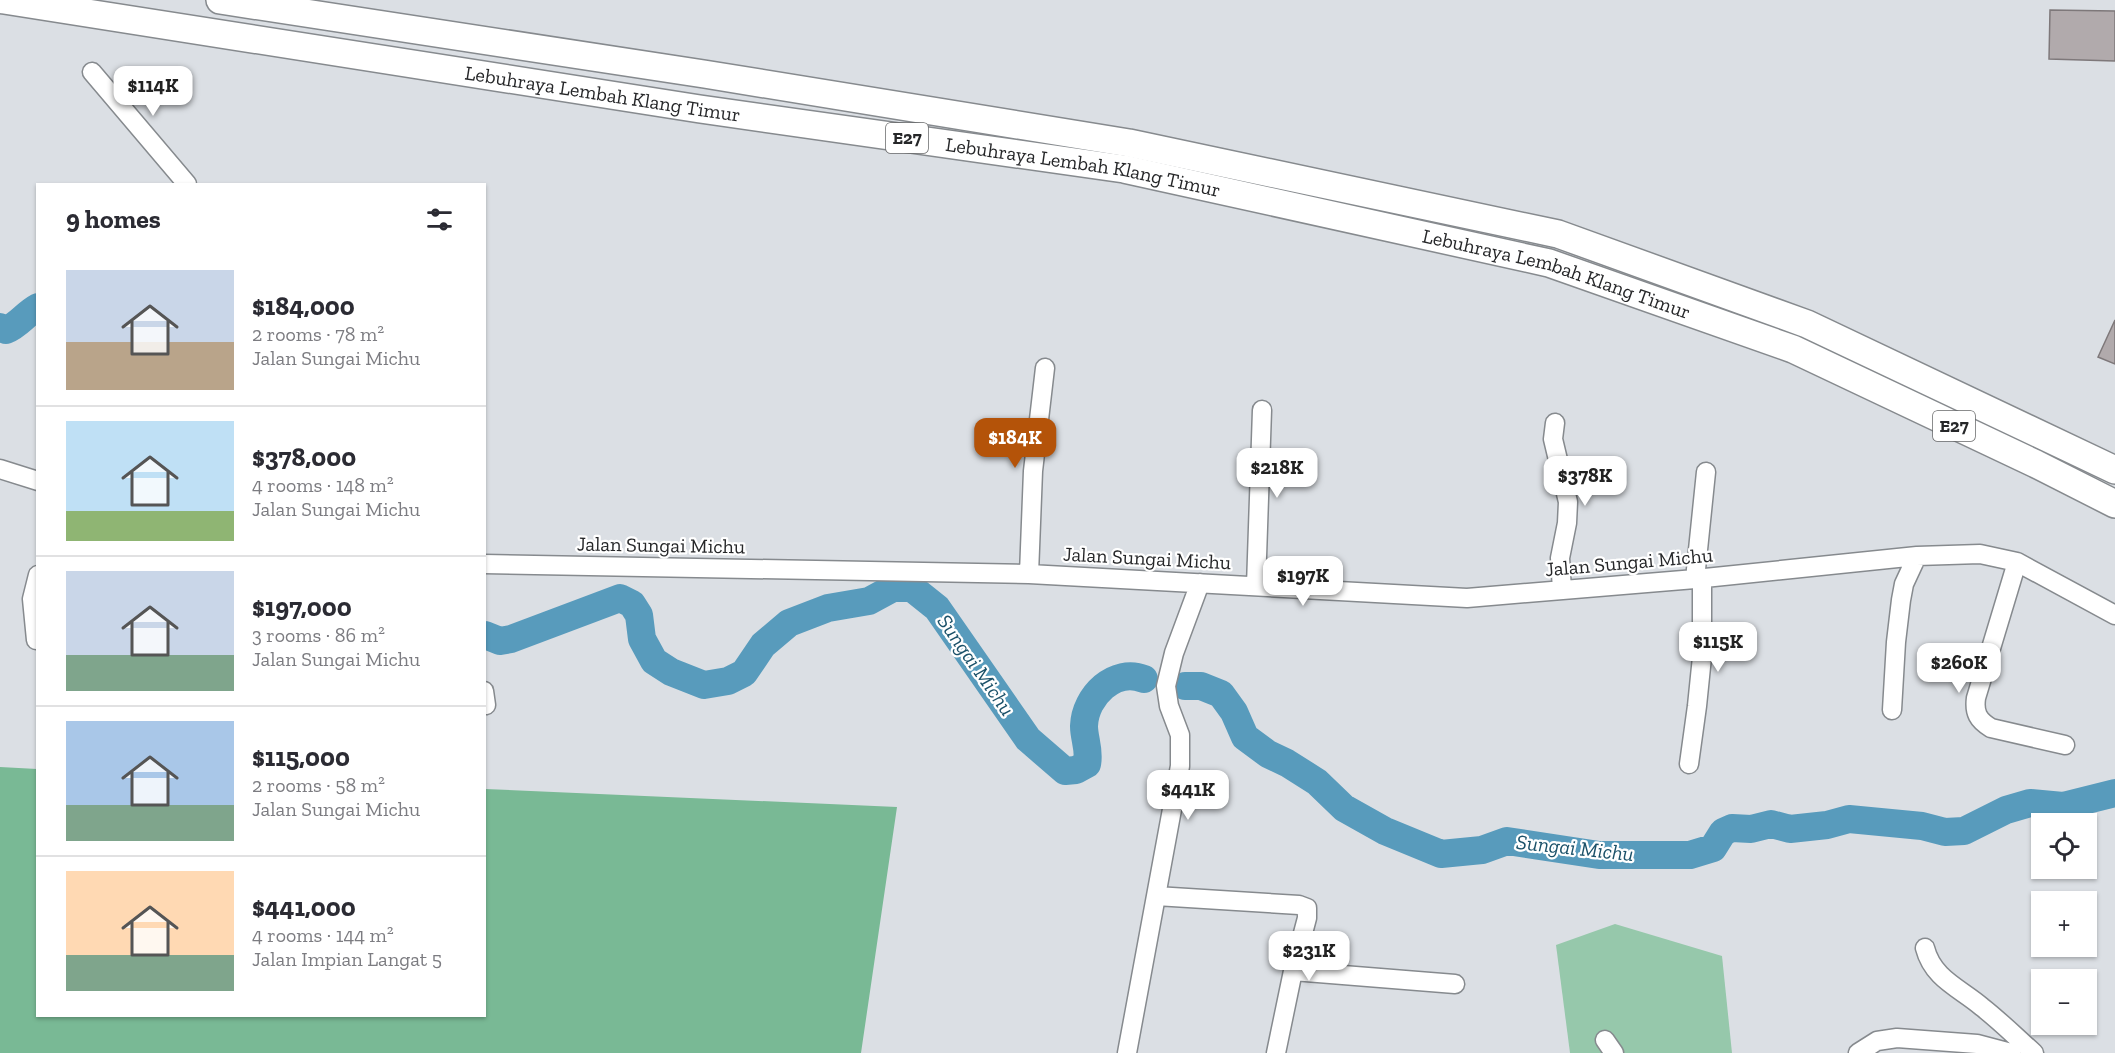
<!DOCTYPE html>
<meta charset="utf-8">
<style>
body{margin:0;font-family:"Zilla Slab",serif;background:#f7f7f7;color:#2b2b33;height:100vh;display:flex;flex-direction:column;font-size:22px;white-space:nowrap}
*{box-sizing:border-box;margin:0}
p{font-size:20px;color:#7c7c81}
.icon{flex:none;width:33px;height:33px;fill:none;stroke:currentColor;stroke-width:2;stroke-linecap:round;stroke-linejoin:round}
.map{position:relative;flex:1;overflow:hidden}
.details{position:absolute;left:36px;top:183px;width:450px;height:834px;display:flex;flex-direction:column;background:#fff;border-radius:0px;box-shadow:0 2px 4px #0004}
.details>*{flex:none}
.tools{position:absolute;left:2031px;top:813px;display:grid;gap:12px}
.tools a{display:grid;place-items:center;width:66px;height:66px;border-radius:0px;background:#fff;box-shadow:0 2px 4px #0004;font-size:30px}
.price{position:absolute;translate:-50% -51px;padding:0 14px;border-radius:12px;background:#fff;color:#222;font-size:20px;line-height:39px;filter:drop-shadow(0 2px 3px #0008)}
.price::after{content:'';position:absolute;left:50%;top:36px;width:18px;height:14px;margin-left:-9px;background:inherit;clip-path:polygon(0 0,100% 0,50% 100%)}
.price.current{background:#b45309;color:#fff}
ul{padding:0;list-style:none}
li{display:flex;align-items:center;gap:18px;height:150px;padding:0 30px}
li+li{border-top:2px solid #e1e1e2}
li span{display:grid;place-items:center;flex:none;width:168px;height:120px;border-radius:0px;color:#555}
li>.icon{margin-inline-start:auto}
span .icon{width:72px;height:72px;fill:#fffc;stroke-width:1}
li b{font-size:26px}
h2{display:flex;justify-content:space-between;align-items:center;height:72px;padding:0 30px;font-size:26px}
.map>svg:first-child{display:block}
.green{fill:#96c8ab}
.forest{fill:#79b995}
.lines{fill:none;stroke-linecap:round;stroke-linejoin:round}
.river{stroke:#589bbc;stroke-width:28}
.building{fill:#b1aaac;stroke:#7e787a;stroke-width:1.5}
.minor-casing{stroke:#868a8e;stroke-width:21}
.highway-casing{stroke:#868a8e;stroke-width:30}
.minor{stroke:#fff;stroke-width:18}
.highway{stroke:#fff;stroke-width:27}
.labels{text-anchor:middle;stroke-width:4.5;stroke-linejoin:round;paint-order:stroke}
.shield{fill:#fff;stroke:#676869;stroke-width:1.5}
.shield-label{font-size:18px;font-weight:bold;fill:#262729}
.street-label{font-size:20px;fill:#262729;stroke:#fff}
.water-label{font-size:21px;font-style:italic;fill:#1b5169;stroke:#fff}
</style>
<div class="map">
<svg width="2115" height="1053" viewBox="0 0 2115 1053">
<rect width="100%" height="100%" fill="#dbdfe4"/>
<!-- green -->
<path class="green" d="M1615,924L1722,956L1732,1053H1570L1556,945Z"/>
<!-- forest -->
<path class="forest" d="M0,767L37,769L38,1016H484L485,789L897,807L861,1053H0Z"/>
<g class="lines">
<!-- river -->
<path class="river" d="M0,327L6,330C19,325 25,314 38,307
M485,635L500,641L511,639L620,598L632,604L639,615L642,639L654,661L671,672L704,685L728,681L744,673L763,645L789,623L828,608L869,601L893,588H912L937,608L1028,739L1065,771L1076,770L1087,764C1090,750 1084,739 1084,726C1085,696 1115,667 1144,679
M1185,686H1201L1221,694L1234,712L1245,737L1268,754L1287,763L1317,782L1344,808L1385,831L1441,854L1482,850L1507,841L1599,855H1690L1713,848L1723,832L1732,828L1751,829L1771,824L1790,829L1827,825L1849,819L1922,826L1945,832L1964,831L2006,810L2030,803L2063,806L2115,793"/>
</g>
<!-- building -->
<path class="building" d="M2050,10L2115,11V61L2049,59Z
M2115,320V364L2098,357Z"/>
<g class="lines">
<!-- minor casing -->
<g class="minor-casing">
<path id="minor" d="M92,72L187,184
M1555,423L1553,439L1568,502L1567,523L1560,558L1562,590
M0,469L38,481
M2017,562L1976,698C1974,713 1978,720 1991,728L2065,745
M484,564L1029,574L1467,598L1695,579L1917,556L1980,554L2017,562L2115,615
M1029,574L1033,471L1045,368
M1695,579L1706,472
M1256,586L1262,410
M36,640L32,599L38,575
M484,691L486,705H484
M1892,710L1896,642L1901,600L1904,584L1917,556
M1689,764L1697,706L1702,657V578
M1156,896L1299,905L1307,908V918L1293,971L1276,1053
M1925,948C1933,979 1960,988 1982,1007C2000,1021 2017,1038 2034,1053
M1293,971L1455,984
M1605,1040L1614,1053
M1127,1053L1180,766V735L1169,706L1166,686L1174,653L1200,583
M1858,1053L1877,1041L1897,1038L1977,1044L2011,1053"/>
</g>
<!-- highway casing -->
<g class="highway-casing">
<g id="highway">
<path id="s1" d="M4,0L700,109L1124,169L1549,263L1793,349L2036,464L2115,504"/>
<path d="M220,0L704,74L1129,143L1558,234L1807,324L2115,470"/>
</g>
</g>
<!-- minor -->
<use href="#minor" class="minor"/>
<!-- highway -->
<use href="#highway" class="highway"/>
</g>
<g class="labels">
<!-- shield labels -->
<g class="shield">
<rect x="886" y="123" width="42" height="30" rx="4.5"/>
<rect x="1933" y="411" width="42" height="30" rx="4.5"/>
</g>
<g class="shield-label">
<text x="907" y="144">E27</text>
<text x="1954" y="432">E27</text>
</g>
<!-- street labels -->
<g class="street-label">
<text dy="7" stroke="none"><textPath href="#s1" startOffset="606">Lebuhraya Lembah Klang Timur</textPath></text>
<text dy="7" stroke="none"><textPath href="#s1" startOffset="1092">Lebuhraya Lembah Klang Timur</textPath></text>
<text dy="7" stroke="none"><textPath href="#s1" startOffset="1578">Lebuhraya Lembah Klang Timur</textPath></text>
<text transform="translate(661 545) rotate(1)" y="7">Jalan Sungai Michu</text>
<text transform="translate(1147 558) rotate(3)" y="7">Jalan Sungai Michu</text>
<text transform="translate(1629 562) rotate(-5)" y="7">Jalan Sungai Michu</text>
</g>
<!-- water labels -->
<g class="water-label">
<text transform="translate(976 665) rotate(55)" y="7">Sungai Michu</text>
<text transform="translate(1575 848) rotate(6)" y="7">Sungai Michu</text>
</g>
</g>
</svg>
<div class="tools">
<a><svg class="icon" aria-label="locate" viewBox="0 0 24 24"><circle cx="12" cy="12" r="6"/><path d="M12 2v4M12 18v4M2 12h4M18 12h4"/></svg></a>
<a>+</a>
<a>−</a>
</div>
<b class="price" style="left:153px;top:117px">$114K</b>
<b class="price current" style="left:1015px;top:469px">$184K</b>
<b class="price" style="left:1277px;top:499px">$218K</b>
<b class="price" style="left:1585px;top:507px">$378K</b>
<b class="price" style="left:1303px;top:607px">$197K</b>
<b class="price" style="left:1718px;top:673px">$115K</b>
<b class="price" style="left:1959px;top:694px">$260K</b>
<b class="price" style="left:1188px;top:821px">$441K</b>
<b class="price" style="left:1309px;top:982px">$231K</b>
<section class="details">
<h2>9 homes<svg class="icon" aria-label="filters" viewBox="0 0 24 24"><path d="M4 7h16M4 17h16"/><circle cx="9" cy="7" r="2"/><circle cx="15" cy="17" r="2"/></svg></h2>
<ul>
<li><span style="background:linear-gradient(#c9d6e8 60%,#b9a48a 0)"><svg class="icon" aria-label="home" viewBox="0 0 24 24"><path d="M3 11l9-7 9 7M6 9v11h12V9"/></svg></span><div><b>$184,000</b><p>2 rooms · 78 m²</p><p>Jalan Sungai Michu</p></div></li>
<li><span style="background:linear-gradient(#bfe0f5 75%,#8fb573 0)"><svg class="icon" aria-label="home" viewBox="0 0 24 24"><path d="M3 11l9-7 9 7M6 9v11h12V9"/></svg></span><div><b>$378,000</b><p>4 rooms · 148 m²</p><p>Jalan Sungai Michu</p></div></li>
<li><span style="background:linear-gradient(#c9d6e8 70%,#7fa58c 0)"><svg class="icon" aria-label="home" viewBox="0 0 24 24"><path d="M3 11l9-7 9 7M6 9v11h12V9"/></svg></span><div><b>$197,000</b><p>3 rooms · 86 m²</p><p>Jalan Sungai Michu</p></div></li>
<li><span style="background:linear-gradient(#a9c7e8 70%,#7fa58c 0)"><svg class="icon" aria-label="home" viewBox="0 0 24 24"><path d="M3 11l9-7 9 7M6 9v11h12V9"/></svg></span><div><b>$115,000</b><p>2 rooms · 58 m²</p><p>Jalan Sungai Michu</p></div></li>
<li><span style="background:linear-gradient(#ffd9b3 70%,#7fa58c 0)"><svg class="icon" aria-label="home" viewBox="0 0 24 24"><path d="M3 11l9-7 9 7M6 9v11h12V9"/></svg></span><div><b>$441,000</b><p>4 rooms · 144 m²</p><p>Jalan Impian Langat 5</p></div></li>
</ul>
</section>
</div>
